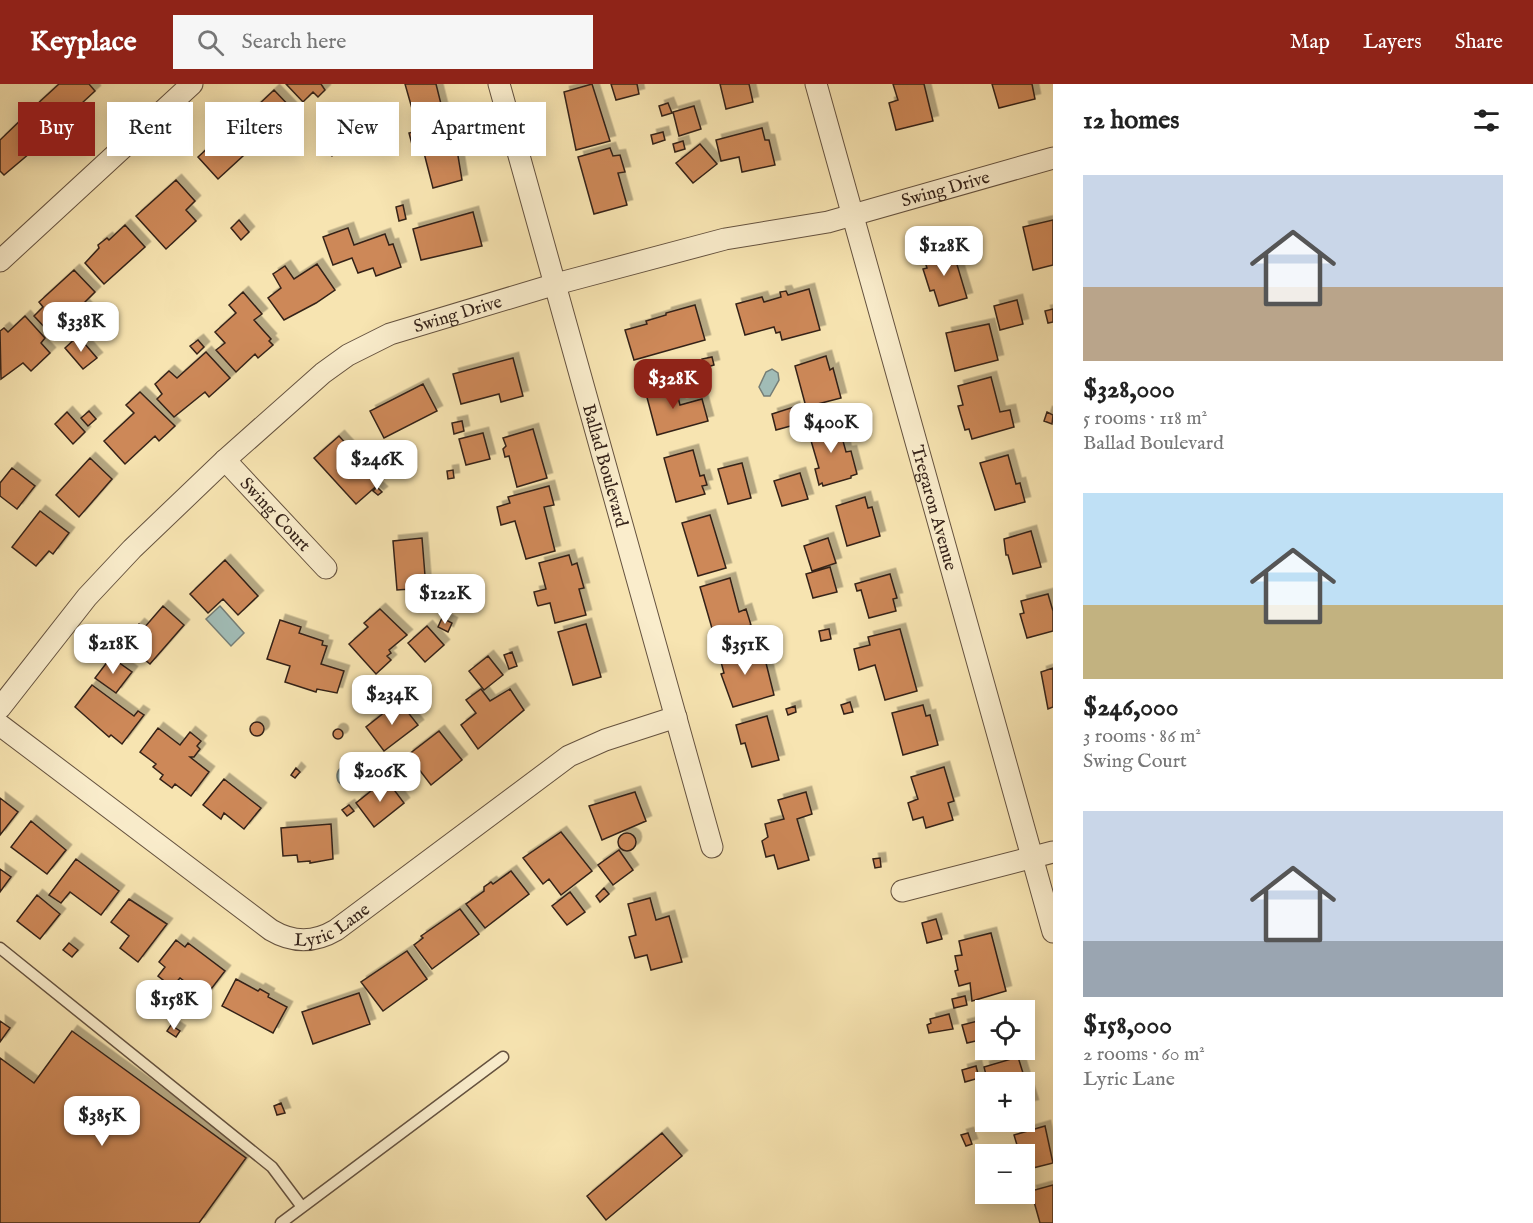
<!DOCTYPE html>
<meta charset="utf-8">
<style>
body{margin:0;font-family:"IM FELL English",serif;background:#f6f6f6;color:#222;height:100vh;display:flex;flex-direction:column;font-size:22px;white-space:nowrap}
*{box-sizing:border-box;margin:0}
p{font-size:20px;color:#767676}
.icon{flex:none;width:33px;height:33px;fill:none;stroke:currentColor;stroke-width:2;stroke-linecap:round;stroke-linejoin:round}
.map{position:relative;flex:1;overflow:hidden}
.panel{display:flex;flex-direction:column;background:#fff;width:480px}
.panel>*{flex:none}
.banner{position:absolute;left:18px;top:18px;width:570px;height:54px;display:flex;gap:12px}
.buttons{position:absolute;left:975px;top:916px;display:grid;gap:12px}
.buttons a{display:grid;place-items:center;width:60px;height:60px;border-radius:0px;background:#fff;box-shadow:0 3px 15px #0003;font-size:30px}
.price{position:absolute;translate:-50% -51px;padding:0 14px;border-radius:12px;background:#fff;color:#222;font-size:20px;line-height:39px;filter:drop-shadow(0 2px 3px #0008)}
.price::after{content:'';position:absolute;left:50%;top:36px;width:18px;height:14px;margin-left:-9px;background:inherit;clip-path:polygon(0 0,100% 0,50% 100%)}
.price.on{background:#8f2418;color:#fff}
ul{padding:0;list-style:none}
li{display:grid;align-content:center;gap:12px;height:318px;padding:0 30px}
li span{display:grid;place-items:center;height:186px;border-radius:0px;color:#555}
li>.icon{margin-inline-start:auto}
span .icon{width:108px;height:108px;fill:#fffc;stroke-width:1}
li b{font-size:26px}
h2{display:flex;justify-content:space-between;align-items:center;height:72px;padding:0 30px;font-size:26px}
.chip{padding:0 21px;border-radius:0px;background:#fff;box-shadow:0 3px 15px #0003;font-size:21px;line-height:54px}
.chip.on{background:#8f2418;color:#fff}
header{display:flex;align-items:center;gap:36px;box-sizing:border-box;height:84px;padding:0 30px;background:#8f2418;color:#fff}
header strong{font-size:28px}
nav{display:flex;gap:33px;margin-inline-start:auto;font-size:21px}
.search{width:420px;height:54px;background:#f6f6f6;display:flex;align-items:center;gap:15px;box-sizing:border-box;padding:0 21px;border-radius:0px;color:#767676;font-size:22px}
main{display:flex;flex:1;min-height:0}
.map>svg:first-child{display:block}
.water{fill:#a1bcb6;stroke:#757e77;stroke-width:1.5}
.building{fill:#cd8858;stroke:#342219;stroke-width:1.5;filter:url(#shadow)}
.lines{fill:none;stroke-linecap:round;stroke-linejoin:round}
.lane-casing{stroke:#65523f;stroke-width:13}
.street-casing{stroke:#65523f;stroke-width:23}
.lane{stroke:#faedcc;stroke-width:10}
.street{stroke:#faedcc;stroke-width:21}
.labels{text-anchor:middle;stroke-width:4.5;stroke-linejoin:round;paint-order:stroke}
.street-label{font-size:18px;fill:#342219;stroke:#faedcc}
</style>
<header>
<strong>Keyplace</strong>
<div class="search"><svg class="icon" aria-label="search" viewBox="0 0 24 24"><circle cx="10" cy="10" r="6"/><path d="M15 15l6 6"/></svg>Search here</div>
<nav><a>Map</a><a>Layers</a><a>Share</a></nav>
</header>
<main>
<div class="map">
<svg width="1053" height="1139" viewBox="0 0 1053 1139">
<defs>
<filter id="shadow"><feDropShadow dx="5.5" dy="-5.5" stdDeviation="0" flood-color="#0004"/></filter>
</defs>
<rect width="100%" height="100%" fill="#f7e4b1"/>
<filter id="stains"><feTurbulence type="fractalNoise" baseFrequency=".00333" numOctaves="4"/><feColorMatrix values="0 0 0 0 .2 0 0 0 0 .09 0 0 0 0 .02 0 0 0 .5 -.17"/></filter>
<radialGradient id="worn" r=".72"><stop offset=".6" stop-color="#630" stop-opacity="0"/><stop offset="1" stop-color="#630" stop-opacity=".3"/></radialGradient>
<!-- water -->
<path class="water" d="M772,285L778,289L779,296L770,312H764L759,303L766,288Z
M220,522L244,549L231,562L206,535Z
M337 692a11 11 0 1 1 22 0a11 11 0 1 1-22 0Z"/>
<!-- building -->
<path class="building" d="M59,0H89L95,7L55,44L35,22Z
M286,0H321L325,6L318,13L313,8L303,18Z
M405,0H436L443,28L415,35Z
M592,0L610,57L576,66L564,8Z
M611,0H637L639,10L616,16Z
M720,0H749L753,18L726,25Z
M893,0H924L933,37L896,46L889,19L898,16Z
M992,0H1032L1035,15L999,24Z
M274,6L295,28L258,63L238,40Z
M668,19L672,29L662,32L659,22Z
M694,22L701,45L679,52L673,28Z
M27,30L49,53L4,91L0,87V56Z
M385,35L388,49L378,51L374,38Z
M447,40L453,63L456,62L457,66L462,96L433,104L423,65L414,68L409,49Z
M762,44L765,56H769L775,81L742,88L739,73L721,77L716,56Z
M663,48L665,56L653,60L651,51Z
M223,50L243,72L218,95L198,73Z
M683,57L685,65L675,68L673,60Z
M334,59L339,65L332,72L326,66Z
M700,60L717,80L693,99L676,79Z
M610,64L613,72L620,71L625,88L618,89L627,121L594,130L578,73Z
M176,96L195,117L186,126L196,137L166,165L136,132Z
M403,121L406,135L399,137L396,123Z
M473,128L482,162L421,176L413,145Z
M239,136L249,148L241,156L231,144Z
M1053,136V181L1033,186L1023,143Z
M125,141L145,163L104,200L85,179L99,164L98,161L107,154L109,156Z
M348,144L354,161L385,150L389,161L393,160L401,183L376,192L373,184L358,189L352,174L333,181L323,153Z
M952,164L967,214L939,222L934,206L930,207L923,185L927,184L923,172Z
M317,180L335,206L316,219L284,236L268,214L281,204L273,190L285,182L294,195Z
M74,186L95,208L83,220L92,230L79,242L72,234L62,243L58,238L48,247L34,232L43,223L39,218Z
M809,205L820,246L782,256L780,248L776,249L774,243L745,251L736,220L762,213L764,218L781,213L780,208L786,207L788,211Z
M243,208L262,230L254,236L271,255L269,257L273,261L258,274L255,270L236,288L216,266L225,259L215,248L236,229L229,221Z
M1017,216L1023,240L1000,246L994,222Z
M695,221L705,256L634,276L625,246L647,240L646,237L666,231V229Z
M1053,225V238L1048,239L1045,227Z
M25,232L45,254L41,259L50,269L31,287L23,279L1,295L0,247L4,244L8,248Z
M989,240L998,276L955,287L946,249Z
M78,252L97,274L83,285L65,264Z
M198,256L204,263L197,270L190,262Z
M206,268L230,294L209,313L205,308L174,333L157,315L162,310L155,300L169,287L177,294Z
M826,272L830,286L833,284L841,314L806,323L795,282Z
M712,273L714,281L704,284L702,275Z
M513,274L523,312L501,318L499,310L461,320L453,290Z
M991,293L1000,328L1010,326L1014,343L972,355L969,345L965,346L958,322L963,321L958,302Z
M674,298L680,321L702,315L708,337L657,351L645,306Z
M423,300L437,327L384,354L370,327Z
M140,308L175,342L159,357L155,352L125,380L104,357L134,329L126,321Z
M794,323L798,340L776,346L772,330Z
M89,327L96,335L88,342L81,334Z
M67,328L85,348L73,360L55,340Z
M1047,328L1053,331L1052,340L1044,337Z
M837,335L846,368L851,367L857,390L851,392V394L823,402L822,399L819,401L815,385L819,384L807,343Z
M462,337L464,347L454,350L452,339Z
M533,345L547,394L517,403L509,372L505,373L503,365L506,362L503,354Z
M483,349L490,375L466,381L459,355Z
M339,352L381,398L356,420L314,374Z
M693,366L700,392L704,391L707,401L702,402L705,410L676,418L664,374Z
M1008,371L1016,400L1020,399L1025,418L995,426L980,379Z
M90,374L112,395L79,433L56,411Z
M742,379L751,414L728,420L718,385Z
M12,384L35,402L17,425L0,412V399Z
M453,386L454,394L448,395L447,387Z
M800,389L808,415L782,422L774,397Z
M549,402L554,421L544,423L555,467L526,475L515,437L501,441L497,423L510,419L508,413Z
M377,403L382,408L378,411L373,407Z
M865,413L868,424L872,423L880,452L847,462L836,422Z
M40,427L69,449L53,470L49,467L36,482L12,463Z
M710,431L726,484L698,492L682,439Z
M1031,447L1041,483L1013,490L1008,471H1006L1004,455Z
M422,454L426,504L397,506L393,457Z
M828,454L836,479L812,487L804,462Z
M569,471L572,481L577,479L584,504L579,505L586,531L555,539L550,519L538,522L537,520L534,508L546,505L539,479Z
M225,476L258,512L238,531L223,515L208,529L190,510Z
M830,483L837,508L813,514L806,490Z
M890,490L897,514L893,515L896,527L869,534L861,506L857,507L855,500Z
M730,494L739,528L746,525L751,541L742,544L744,550L716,558L700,503Z
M1048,510L1053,527V547L1027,554L1020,530L1024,529L1021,517Z
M163,522L184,541L150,580L123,558L139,540L144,544Z
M380,525L407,551L389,566L391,569L387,572L391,576L376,590L349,560L368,543L364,539Z
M442,534L452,539L448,548L438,543Z
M280,536L301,543L299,549L323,557L322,561L327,562L321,580L344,587L337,609L317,605L316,608L285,598L290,582L267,575Z
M586,540L601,593L573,601L558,548Z
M427,542L444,561L425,578L408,559Z
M829,545L831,555L821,557L819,547Z
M900,545L917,607L885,616L875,581L859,586L854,565L870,561L868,553Z
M747,560L752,578L765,575L774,611L733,623L721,590L724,589L718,567Z
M512,568L517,582L509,585L504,571Z
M488,572L503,591L484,606L469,587Z
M111,573L132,588L116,609L95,594Z
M1053,584V623L1048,625L1041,588Z
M92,601L134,632L138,627L144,631L122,660L111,651L109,653L75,623Z
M481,605L490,617L510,605L524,626L478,665L461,641L476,629L466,616Z
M399,617L418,641L384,667L366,643Z
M850,618L853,628L844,630L841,621Z
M923,621L926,632L930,631L938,661L903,671L892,629Z
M795,622L796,628L788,631L786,625Z
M767,632L779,676L752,683L745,659L741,660L736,641Z
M250 645a7 7 0 1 1 14 0a7 7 0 1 1-14 0Z
M158,644L180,661L190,648L201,657L197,662L200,665L194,673H190L209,688L191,712L175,700L172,704L160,695L163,691L153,683L156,680L140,668Z
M333 650a5 5 0 1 1 10 0a5 5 0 1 1-10 0Z
M439,647L462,676L431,701L408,671Z
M944,683L954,717L948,719L953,736L926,744L923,733L913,736L908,719L918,715L911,693Z
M296,684L300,688L295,694L291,691Z
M224,695L261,724L244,745L224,729L221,735L203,721Z
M386,695L404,719L374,743L356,719Z
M635,708L646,737L602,756L589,722Z
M806,708L812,730L797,735L809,776L778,785L774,771L766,773L762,757L768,753L765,740L784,735L778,716Z
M0,714L18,728L0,751Z
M349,721L354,727L347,732L342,726Z
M31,737L66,766L47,790L11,763Z
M331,740L333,775L310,779V777L298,778L297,771L283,772L281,744Z
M561,748L592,787L561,811L549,795L543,800L523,774Z
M618 758a9 9 0 1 1 18 0a9 9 0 1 1-18 0Z
M619,766L633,786L613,801L598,781Z
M880,774L881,783L875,784L873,775Z
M76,775L119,807L101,831L70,808L61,819L49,811Z
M0,785L11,793L0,808Z
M511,787L529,810L485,844L466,820L484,807V803L491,798L493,800Z
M604,804L609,810L600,818L596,812Z
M570,808L585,828L567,841L552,822Z
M37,811L60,830L40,855L17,837Z
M650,814L656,836L669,832L682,878L651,886L647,871L635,874L629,853L636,851L628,820Z
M129,815L167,840L138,878L120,864L129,852L111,838Z
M460,825L479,850L432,885L414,861L423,854L421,852Z
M936,835L942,855L927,859L922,839Z
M991,849L1006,907L972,917L970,899L959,902L955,887L958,886L955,872L962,871L959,857Z
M176,856L185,863L188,859L225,887L205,913L180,894L172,903L158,892L165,883L159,878Z
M69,859L78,866L72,873L63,866Z
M407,867L427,895L383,927L361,898Z
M236,895L258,907L260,905L269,910L268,913L287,923L273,949L222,922Z
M359,909L370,940L313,960L302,928Z
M965,912L967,921L954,924L952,915Z
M949,930L953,945L929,949L927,941L931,939L930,935Z
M986,930V959L984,955L967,959L962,941L978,937V932Z
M0,937L10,944L0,958Z
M171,941L180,947L176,953L167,947Z
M72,947L246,1074L199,1139H0V974L34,999Z
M988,966H1008L989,971Z
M1018,973L1033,1021L1024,1023V999H994L992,994L987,995L984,983Z
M976,982L979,994L965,998L962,986Z
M281,1019L285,1029L277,1031L274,1022Z
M1045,1042L1053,1079L1025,1086L1024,1071H1020L1014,1051Z
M662,1049L682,1072L606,1136L587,1112Z
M968,1049L972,1060L966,1062L961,1051Z
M1053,1101V1139H1040L1031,1107Z"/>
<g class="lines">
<!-- lane casing -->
<g class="lane-casing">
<path id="lane" d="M0,864L272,1083L302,1123
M281,1139L503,973"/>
</g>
<!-- street casing -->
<g class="street-casing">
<g id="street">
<path id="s1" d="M499,0L712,763"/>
<path id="s2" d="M816,0L1053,848"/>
<path d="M0,177L192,0"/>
<path id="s3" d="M225,376L326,484"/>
<path id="s4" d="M0,624L87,513L132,465L225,376L323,289L348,271L390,250L556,200L725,155L828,138L1053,74"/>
<path id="s5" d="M0,641L271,846C293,859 314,859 336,846L569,672L605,656L676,633"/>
<path d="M902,807L1053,768"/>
</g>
</g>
<!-- lane -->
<use href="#lane" class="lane"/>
<!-- street -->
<use href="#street" class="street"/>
</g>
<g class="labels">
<!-- street labels -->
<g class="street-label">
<text dy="6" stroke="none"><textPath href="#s4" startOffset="1119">Swing Drive</textPath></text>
<text dy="6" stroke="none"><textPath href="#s4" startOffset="615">Swing Drive</textPath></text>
<text dy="6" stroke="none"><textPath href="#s1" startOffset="396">Ballad Boulevard</textPath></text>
<text dy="6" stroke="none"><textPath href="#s2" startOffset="440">Tregaron Avenue</textPath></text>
<text dy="6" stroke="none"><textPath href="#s3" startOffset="74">Swing Court</textPath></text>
<text dy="6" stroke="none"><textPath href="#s5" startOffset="406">Lyric Lane</textPath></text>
</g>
</g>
<rect width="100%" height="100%" filter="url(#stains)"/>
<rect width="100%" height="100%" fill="url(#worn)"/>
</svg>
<div class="buttons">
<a><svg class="icon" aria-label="locate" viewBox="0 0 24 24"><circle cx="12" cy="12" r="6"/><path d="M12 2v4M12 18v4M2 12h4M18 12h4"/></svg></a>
<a>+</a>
<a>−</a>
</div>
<b class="price" style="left:944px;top:193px">$128K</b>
<b class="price" style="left:81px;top:269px">$338K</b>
<b class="price on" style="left:673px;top:326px">$328K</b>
<b class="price" style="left:831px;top:370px">$400K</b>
<b class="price" style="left:377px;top:407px">$246K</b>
<b class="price" style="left:445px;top:541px">$122K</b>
<b class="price" style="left:113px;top:591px">$218K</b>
<b class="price" style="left:745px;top:592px">$351K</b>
<b class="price" style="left:392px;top:642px">$234K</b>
<b class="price" style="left:380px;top:719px">$206K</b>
<b class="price" style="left:174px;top:947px">$158K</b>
<b class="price" style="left:102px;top:1063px">$385K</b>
<div class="banner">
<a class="chip on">Buy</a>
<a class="chip">Rent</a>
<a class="chip">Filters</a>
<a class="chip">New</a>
<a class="chip">Apartment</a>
</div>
</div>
<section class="panel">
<h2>12 homes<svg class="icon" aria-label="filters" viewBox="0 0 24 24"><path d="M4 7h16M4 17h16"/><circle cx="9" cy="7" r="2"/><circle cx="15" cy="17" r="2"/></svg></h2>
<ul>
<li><span style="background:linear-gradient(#c9d6e8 60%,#b9a48a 0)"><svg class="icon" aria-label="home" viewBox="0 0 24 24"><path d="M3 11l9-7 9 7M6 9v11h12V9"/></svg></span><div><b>$328,000</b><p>5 rooms · 118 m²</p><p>Ballad Boulevard</p></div></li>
<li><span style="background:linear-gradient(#bfe0f5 60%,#c2b280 0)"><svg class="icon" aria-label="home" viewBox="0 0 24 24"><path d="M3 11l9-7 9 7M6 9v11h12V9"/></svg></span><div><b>$246,000</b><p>3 rooms · 86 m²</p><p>Swing Court</p></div></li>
<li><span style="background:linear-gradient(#c9d6e8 70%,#9aa5b1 0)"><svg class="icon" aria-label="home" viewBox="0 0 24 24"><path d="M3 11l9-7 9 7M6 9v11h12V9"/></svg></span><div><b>$158,000</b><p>2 rooms · 60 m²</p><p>Lyric Lane</p></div></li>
</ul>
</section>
</main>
